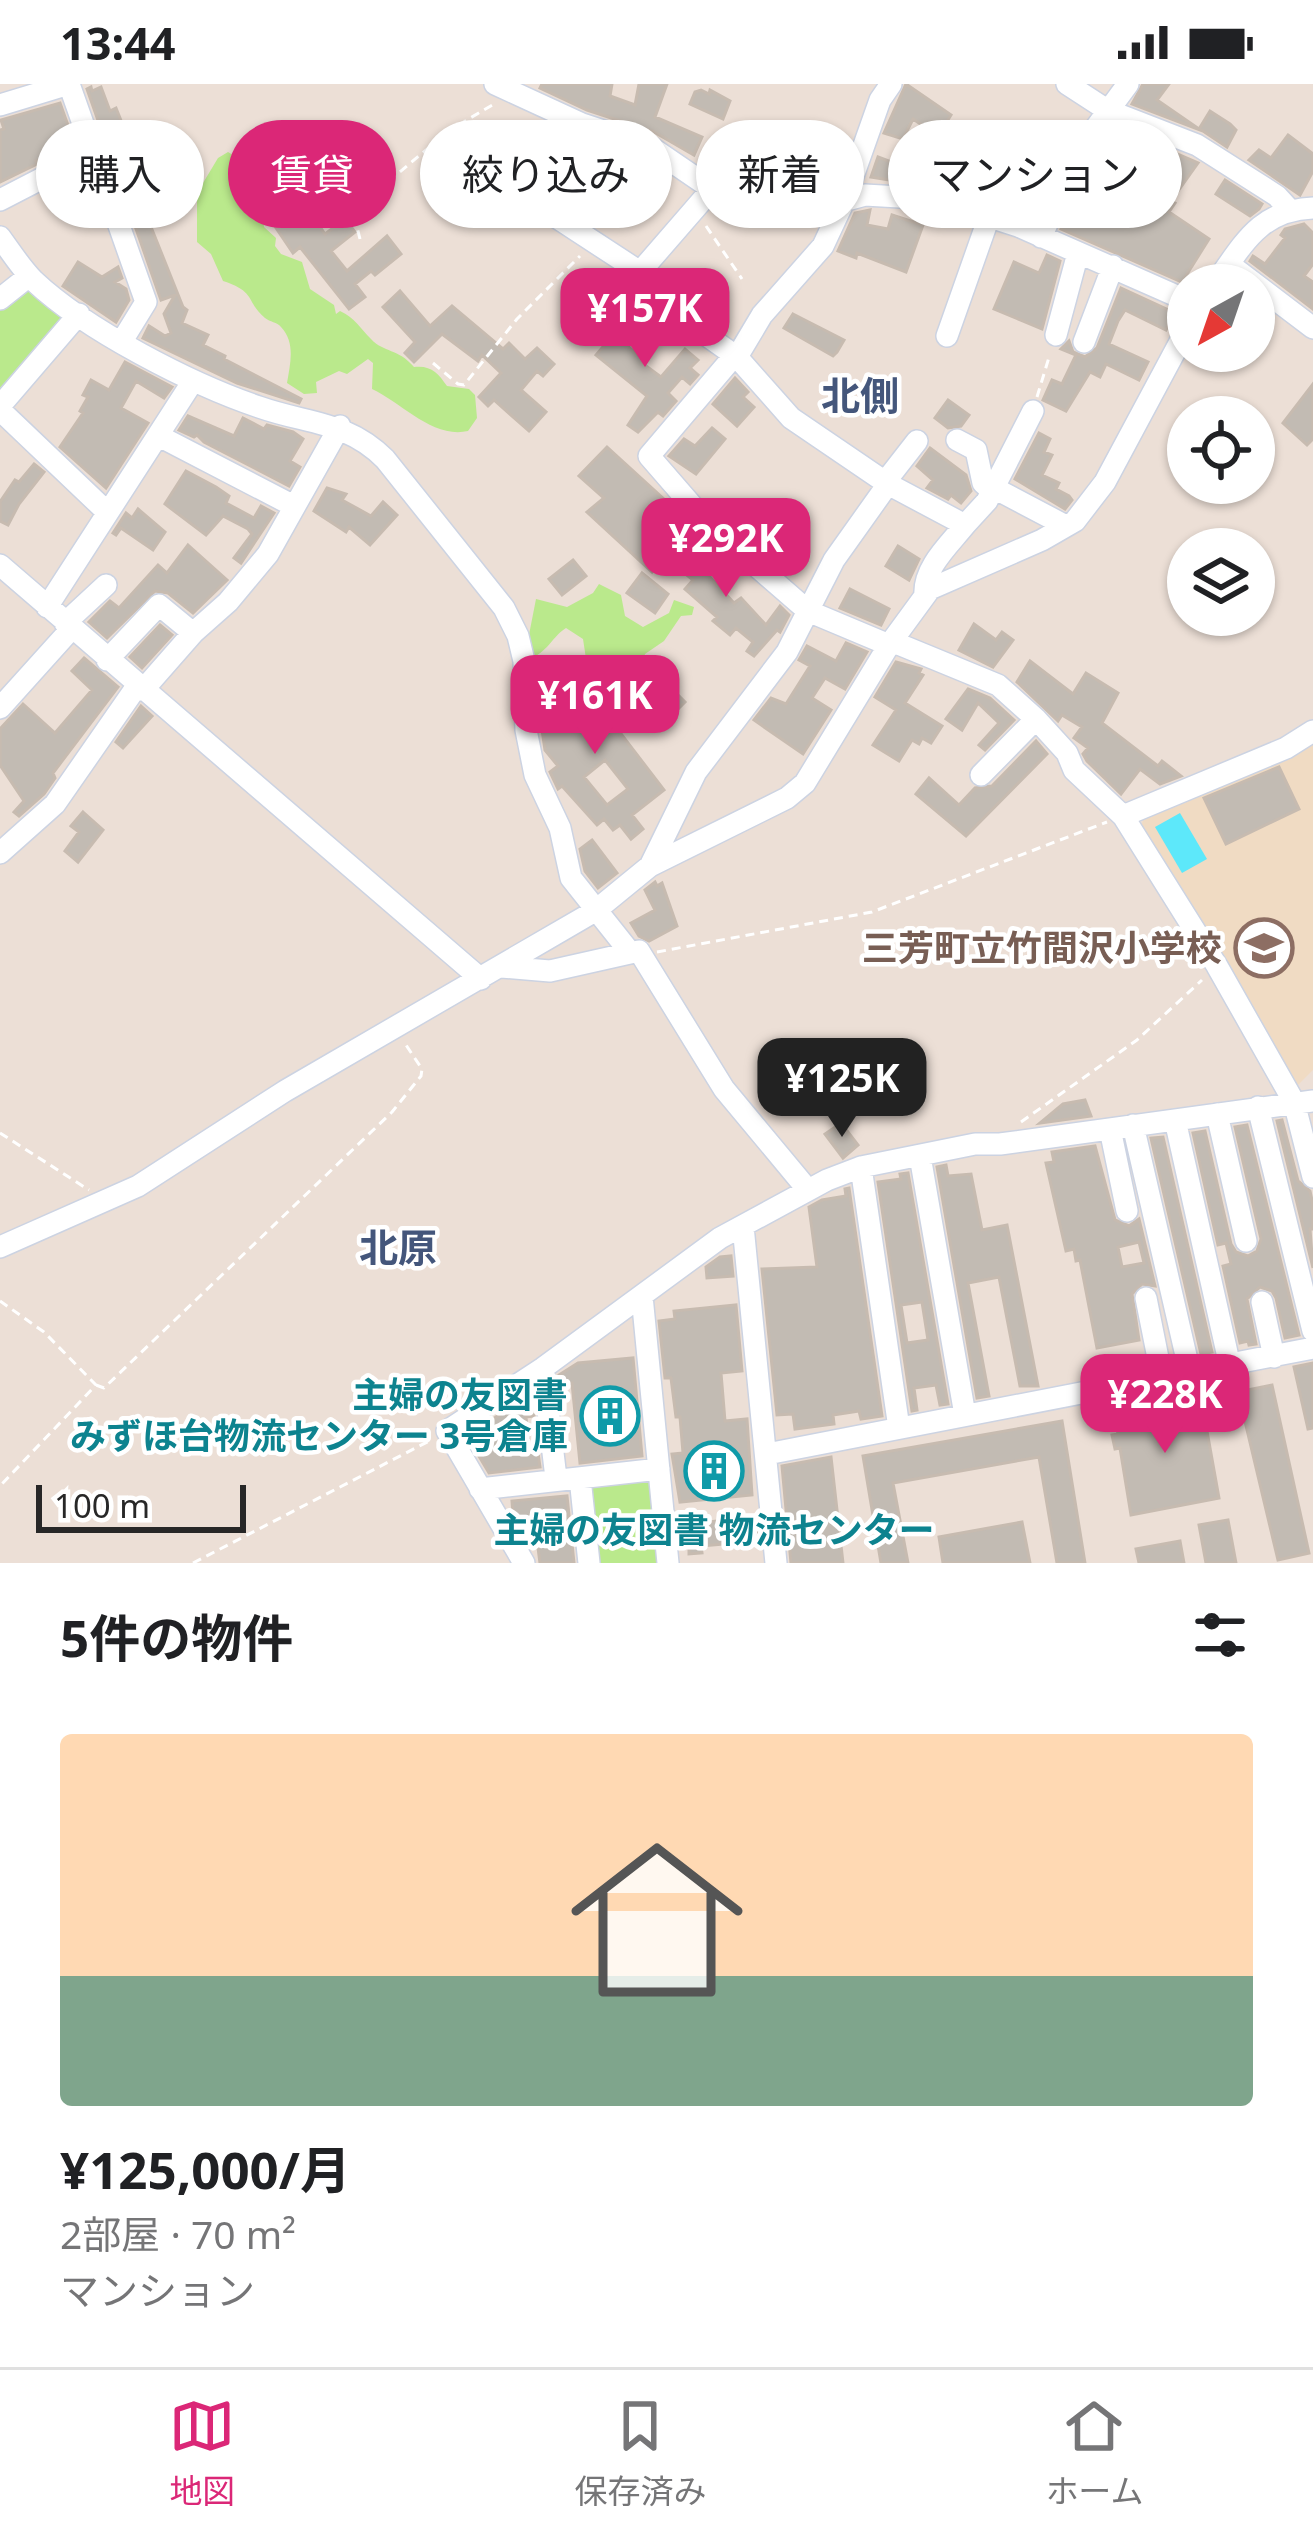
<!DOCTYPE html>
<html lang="ja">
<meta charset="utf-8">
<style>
body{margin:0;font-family:"Noto Sans","Noto Sans JP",sans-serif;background:#f2f2f2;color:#202124;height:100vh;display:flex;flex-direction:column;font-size:45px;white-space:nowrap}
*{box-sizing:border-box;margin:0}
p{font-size:39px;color:#757577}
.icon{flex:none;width:66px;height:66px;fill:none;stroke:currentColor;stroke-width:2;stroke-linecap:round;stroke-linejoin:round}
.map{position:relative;height:1479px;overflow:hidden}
.sheet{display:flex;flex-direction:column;background:#fff;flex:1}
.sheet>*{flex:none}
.hud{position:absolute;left:36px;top:36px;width:1242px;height:108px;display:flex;gap:24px}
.needle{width:78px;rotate:220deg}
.controls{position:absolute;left:1167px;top:180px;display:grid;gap:24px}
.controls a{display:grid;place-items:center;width:108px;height:108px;border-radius:50%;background:#fff;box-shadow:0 3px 9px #0004;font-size:60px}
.scale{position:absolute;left:36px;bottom:30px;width:210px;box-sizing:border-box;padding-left:12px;border:6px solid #272727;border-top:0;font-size:33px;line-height:42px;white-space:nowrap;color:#272727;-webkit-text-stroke:9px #fff;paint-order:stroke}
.price{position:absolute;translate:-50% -102px;padding:0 27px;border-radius:24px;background:#db2777;color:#fff;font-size:39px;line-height:78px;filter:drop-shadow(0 3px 6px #0008)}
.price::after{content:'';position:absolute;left:50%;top:72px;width:36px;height:27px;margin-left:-18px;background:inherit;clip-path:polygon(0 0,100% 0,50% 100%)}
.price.active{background:#222;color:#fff}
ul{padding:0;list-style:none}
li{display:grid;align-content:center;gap:24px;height:636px;padding:0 60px}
li span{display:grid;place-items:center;height:372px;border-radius:12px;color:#555}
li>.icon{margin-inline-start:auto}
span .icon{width:216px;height:216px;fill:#fffc;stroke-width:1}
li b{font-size:51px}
h2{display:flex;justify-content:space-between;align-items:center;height:144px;padding:0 60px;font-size:51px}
.pill{padding:0 42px;border-radius:54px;background:#fff;box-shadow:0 3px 9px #0004;font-size:42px;line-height:108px}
.pill.active{background:#db2777;color:#fff}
.status{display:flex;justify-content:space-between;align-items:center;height:84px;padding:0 60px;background:#fff;direction:ltr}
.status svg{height:33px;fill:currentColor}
.dock{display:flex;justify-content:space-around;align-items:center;height:168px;border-top:3px solid #e0e0e0;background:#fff;font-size:33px;color:#757577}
.dock a{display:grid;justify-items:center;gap:6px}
.dock .active{color:#db2777}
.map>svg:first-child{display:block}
.education{fill:#f0dbc3}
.green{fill:#bae98c}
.water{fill:#5de8fa}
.building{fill:#c2bbb3;stroke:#c7bbb0;stroke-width:3;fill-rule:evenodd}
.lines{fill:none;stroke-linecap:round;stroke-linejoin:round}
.minor-casing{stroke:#ccd3e2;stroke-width:24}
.path{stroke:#fff;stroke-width:3;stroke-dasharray:9 6;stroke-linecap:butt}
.minor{stroke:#fff;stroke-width:21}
.labels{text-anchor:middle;stroke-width:9;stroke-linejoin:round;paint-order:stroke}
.education-label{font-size:36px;font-weight:bold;fill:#785e54;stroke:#fff;text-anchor:end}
.culture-label{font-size:36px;font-weight:bold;fill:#0d838f;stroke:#fff;text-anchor:end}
.neighbourhood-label{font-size:39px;font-weight:bold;fill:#44567b;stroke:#fff}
</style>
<div class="status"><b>13:44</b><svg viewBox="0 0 49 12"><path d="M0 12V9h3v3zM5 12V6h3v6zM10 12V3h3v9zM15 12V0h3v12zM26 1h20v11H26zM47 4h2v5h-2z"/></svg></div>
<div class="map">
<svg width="1313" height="1479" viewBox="0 0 1313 1479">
<rect width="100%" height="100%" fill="#ecdfd6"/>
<!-- education -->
<path class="education" d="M1313,655V986L1297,1002L1141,743L1144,733Z"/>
<!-- green -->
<path class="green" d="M228,68L246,79L253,94L248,104L262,122L264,143L276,154L275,162L281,170L302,178L310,205L334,221L336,230L340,227C355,234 360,244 371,255C384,269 398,264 414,283C431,281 438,289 447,302L469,305L475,311L477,334L468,347C433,355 402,319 372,305L373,279L368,275L347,290L339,287L316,298L317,309L304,310L287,299C290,280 296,259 281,243C277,238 270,238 265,234C245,217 257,208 223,197L211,170L197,158V109L218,74Z
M23,201L67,234L0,311V220Z
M599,500L621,511L625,532L643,543L669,529L674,516L694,523L692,531L681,532L664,557L645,570L640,588L629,589L621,583L603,599H596L588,588L583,555L566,544C552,553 550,565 532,574L527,561L536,515L567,523L593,509Z
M653,1396L660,1479H596L588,1402Z"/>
<!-- water -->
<path class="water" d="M1180,729L1207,775L1182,789L1155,743Z"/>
<!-- building -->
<path class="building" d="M542,0H612L610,12L635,21L639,0H667L655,33L702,53L694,71L654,48L587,26L540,4Z
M906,0L951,31L938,52L913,35L903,55L884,49Z
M1143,0H1169L1157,16L1199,45L1210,27L1230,40L1236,46L1227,63L1203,47L1132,20Z
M91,3L92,7L101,3L110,27L116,24L124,44L128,42L141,83L131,86L133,98L183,223L187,226L182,239L208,251L203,261L225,272L224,275L301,315L299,319L237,299L143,254L149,242L165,252L171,249L164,230L175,211L161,216L87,5Z
M701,6L709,10L710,6L730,17L723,35L690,20L695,8Z
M60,19L75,61L36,77L37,80L0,98V46L4,45L1,36Z
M1113,46L1124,53L1108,78L1141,97L1161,63L1198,79L1171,117L1175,119L1169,128L1209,155L1182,198L1061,145L1093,74Z
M1288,51L1313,70V87L1300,111L1249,76L1259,66L1271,74Z
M731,67L760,79L762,71L778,76L783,81L781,88L828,102L826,106L798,114L770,104L768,111L746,104L721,93Z
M878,73L907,84L902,98L871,93Z
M285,84L293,95L289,98L325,150L345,135L355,148L331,167L347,187L387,152L401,170L375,191L371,187L355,200L365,213L349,225L300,163L293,169L274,141L287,132L268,96Z
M1225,96L1262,120L1259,125L1250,132L1216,110Z
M870,126L867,141L888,145L892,131L923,141L906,188L857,169L856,174L838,167L855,129Z
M1304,140L1313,149V180L1304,192L1313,198V225L1250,177L1253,172L1265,180L1285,154L1281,151L1285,145Z
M1047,171L1060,177L1042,245L994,225L1014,178L1039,189Z
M78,178L102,193L118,183L122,194L115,198L126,205L129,216L116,238L63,202Z
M1121,204L1175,229L1166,246L1125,226L1118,237L1109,260L1148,278L1139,296L1106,280L1100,293L1090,288L1066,327L1043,316L1052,296L1062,300L1076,271L1061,265L1069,257L1073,268L1085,273L1097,264Z
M400,207L430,242L452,222L503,265L509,259L525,275L537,264L554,280L543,292L537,287L521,306L546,328L529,347L494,316L488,322L479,313L501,289L482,271L478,277L442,250L414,278L405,269L415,258L383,223Z
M636,224L650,235L628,263L642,273V279L661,293L685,265L698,276L690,284L698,291L690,300L682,293L668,309L676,317L663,332L658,328L638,348L628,341L647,312L596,271Z
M793,230L844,256L837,268L833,272L784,244Z
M125,278L172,303L164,314L136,297L121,324L148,339L106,404L60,363L83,329L80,327L88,313L83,311L91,296L109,306Z
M735,294L748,308L743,313L754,323L737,342L713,320Z
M1313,300V355L1307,361L1283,339Z
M948,316L969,331L961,342L948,344L935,334Z
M188,332L234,352L243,334L264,345L267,341L293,348L303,355L290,377L300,383L289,402L204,358L197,351L194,353L179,346Z
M712,344L725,355L696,390L669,372L684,355L695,362Z
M1039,349L1050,355L1044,368L1052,371L1042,391L1059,399L1056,405L1069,412L1072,416L1065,425L1015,395Z
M607,363L676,426L648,457L665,471L652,488L587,428L604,414L579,392Z
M930,364L966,391L971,407L961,419L951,411L948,415L927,404L933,396L917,382Z
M34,380L44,388L19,420L8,441L0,437V418L15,396L19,398Z
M186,387L216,403L229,412L226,419L254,434L261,422L274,429L241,479L234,474L252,450L248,445L223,432L206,451L165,420Z
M327,404L346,410L342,416L371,432L383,418L397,431L370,461L349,443L346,448L314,427Z
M138,425L165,448L153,466L121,444L116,451L113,449L126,429L132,434Z
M689,459L703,472L711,463L724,474L708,491L734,519L741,514L766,541L780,522L789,531L780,548L777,546L754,572L747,567L753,558L736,544L730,551L713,537L717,533L685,505L693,496L672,479Z
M188,461L227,496L193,529L168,509L155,507L107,554L89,538L110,517L119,524L158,481L167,489Z
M898,462L919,475L909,496L886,482Z
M573,476L586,492L562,511L549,495Z
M642,489L668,510L655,529L627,509Z
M850,505L889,525L881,541L840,524Z
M974,540L996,556L1002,548L1013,556L993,583L959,566Z
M160,541L172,551L142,584L130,573Z
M846,559L867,568L845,605L825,594L812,614L831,626L803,670L754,636L771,614L786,620L810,582L799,576L807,562L836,577Z
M84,574L118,603L53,689L55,694L44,710L19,732L14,728L24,717L0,681V645L23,620L55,649L92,606L72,587Z
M1030,577L1073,610L1086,589L1118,609L1102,639L1158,682L1162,677L1181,692L1160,700L1140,685L1121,710L1087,677L1083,670L1088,664L1074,654L1082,643L1062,631L1058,637L1017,598Z
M566,578L664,706L632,731L643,745L631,755L620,741L613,746L604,735L597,741L562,702L558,705L550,688L558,682L545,666L541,639L561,623L543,600ZM605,676L628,705L607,721L584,693Z
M896,578L921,585L919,589L923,591L905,619L942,642L931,659L922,654L919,660L912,656L899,677L873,661L896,626L875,613Z
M665,598L685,618L671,632L650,613Z
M968,605L990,614L1014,636L985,666L979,661L999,639L978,619L962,646L946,635Z
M141,622L152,632L123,664L116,658Z
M1036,657L1047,670L966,752L916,710L929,694L959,721L975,704L992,702Z
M1279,683L1299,725L1226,760L1204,714Z
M83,728L103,746L78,778L65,767L79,748L71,742Z
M592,756L617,789L598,804L585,787L580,765Z
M655,798L657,802L662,799L677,842L649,857L639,852L631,839L655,826L645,806Z
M1085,1016L1091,1032L1040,1039L1063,1020Z
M1282,1036L1298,1097L1310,1107L1313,1121V1145H1310L1313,1184L1277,1037Z
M841,1039L858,1061L843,1074L825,1050Z
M1247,1041L1299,1251L1285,1254L1276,1214L1272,1207L1260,1203L1247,1215L1256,1260L1249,1261L1248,1257L1240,1259L1223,1182L1231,1180L1226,1159L1218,1161L1193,1049L1205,1047L1231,1160L1236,1168L1248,1172L1257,1167L1261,1155L1235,1043Z
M1163,1053L1212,1268L1201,1270L1151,1054Z
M1095,1062L1115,1136L1129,1142L1139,1135L1155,1202L1142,1200L1132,1210L1139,1256L1097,1264L1080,1176L1076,1177L1074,1165L1066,1167L1046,1079L1054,1078L1052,1068ZM1139,1158L1144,1179L1122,1183L1118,1163Z
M946,1081L948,1092L971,1090L982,1146L1007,1141L1038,1302H1020L999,1193L968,1199L989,1312L977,1314L937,1083Z
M908,1089L948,1320L940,1321L936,1301L914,1304L917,1326L912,1327L878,1098L901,1095L900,1090ZM922,1218L928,1256L907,1259L901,1221Z
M849,1104L882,1332L861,1335L859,1327L833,1331L834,1340L795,1345L793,1330L777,1331L762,1185L817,1183L809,1123L822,1116L846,1112L845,1105Z
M731,1172L733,1192L707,1194L706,1183L720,1173Z
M736,1221L742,1287L721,1289L725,1337L747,1335L752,1411L680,1418L672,1370L683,1369L680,1333H676L671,1294H665L659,1237L675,1235L674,1227Z
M633,1274L642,1372L580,1379L572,1299L560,1300L559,1291L578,1279Z
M1313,1279V1344L1308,1345L1294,1283Z
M1272,1301L1309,1469L1278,1476L1238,1308Z
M1172,1307L1177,1329L1198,1325L1203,1348L1207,1347L1219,1414L1131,1431L1120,1364L1115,1365L1112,1351L1118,1350L1116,1340L1133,1337L1129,1315Z
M531,1310L534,1332L526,1333L529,1363L537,1362L540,1383L489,1389L467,1352Z
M1062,1337L1085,1479H1057L1039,1373L893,1399L908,1479H881L863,1372Z
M831,1373L843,1479H791L782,1382Z
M567,1412L574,1479H540L537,1456L528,1457L513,1431L512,1417Z
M756,1433L759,1457L701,1462L702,1469L689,1470V1463L682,1464L679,1441Z
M1228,1436L1236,1479H1206L1199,1441Z
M1022,1438L1030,1479H943L939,1453Z
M1180,1457L1184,1479H1139L1136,1465Z"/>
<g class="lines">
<!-- minor casing -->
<g class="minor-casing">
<path id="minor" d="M69,0L146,218L122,257
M495,0L582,40L649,62L712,105L741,118L767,126L799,129L865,111L934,115L1018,142L1188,217
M1067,0L1107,26L1197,61L1277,112L1289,125
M0,21L69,0
M582,40L534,111L536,120L640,188
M712,105L640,188L641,205L737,273L791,334L888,400L965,441L987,417L1033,327
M0,116L93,68
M0,153C11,168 21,184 34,197C86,246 191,300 259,323C307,340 347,337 385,375L504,524L518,552L524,577L526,646L535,691L560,744L571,794L629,867
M1041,153L1083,61L1128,0
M1229,180L1313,244
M1214,201C1243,161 1259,126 1313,124
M0,215L29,192
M1056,251L1078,169
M947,252L989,133
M1084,258L1113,182
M734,272L649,372L708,440L808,527L889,561
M737,273L762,231L823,162L845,115L880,16L891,0
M0,322L79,230
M0,326L106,427
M159,352L292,421
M957,356L976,366L983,399L992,407
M885,398L917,357
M994,404L1066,442
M0,481L481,895
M925,511C923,484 949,461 965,441
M47,523L193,297
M65,539L106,501
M891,557L998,601L1036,635L1067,669L1074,686L1123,732L1217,882L1294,1018L1313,1093
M107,576L159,521L193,549
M143,606L193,549L228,518L268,470L340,342
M0,624L72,544
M981,691L1036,635
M1123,732L1286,664L1313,647
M0,769L55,720L137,602
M650,782L696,688L787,568L834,476L888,400
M501,883L550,887L639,867L724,1005L808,1106
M1258,1023L1313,1247
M1217,1030L1246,1157
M1175,1036L1230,1282
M1133,1041L1190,1289
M1110,1045L1127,1127
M920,1072L965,1331
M861,1083L899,1344
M743,1142L776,1479
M0,1163L138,1102L285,1007L595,827L650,782L787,714L805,699L889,561L930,505L1042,456L1075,437L1105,398L1188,243
M642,1212L668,1479
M1146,1214L1162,1294
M1262,1218L1274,1273
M543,1284L556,1394
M767,1370L1313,1264
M580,1394L589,1479
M480,1405L659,1385
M524,1479L447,1347L543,1284L720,1154L827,1096L861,1083L975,1060H1000L1313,1017"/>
</g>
<!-- path -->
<path class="path" d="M706,142L742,195
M360,155L353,127L450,46L494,20
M433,279L458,300L464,301L517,235L580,172
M1037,313L1050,270
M657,868L872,828L1107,738
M1021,1038L1137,956L1202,896
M0,1049L89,1106
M0,1217L44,1248L96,1301L0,1402
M96,1301L104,1304L392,1028L421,992L422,985L406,961
M193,1479L431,1356"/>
<!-- minor -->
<use href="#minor" class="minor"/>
</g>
<!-- icons -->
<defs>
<g id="school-ring" transform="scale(3)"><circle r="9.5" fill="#fff" stroke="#8d6e63" stroke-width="1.5"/><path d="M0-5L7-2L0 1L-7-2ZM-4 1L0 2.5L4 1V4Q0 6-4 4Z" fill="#8d6e63"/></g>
<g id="building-ring" transform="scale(3)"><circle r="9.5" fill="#fff" stroke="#0f9aa8" stroke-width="1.5"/><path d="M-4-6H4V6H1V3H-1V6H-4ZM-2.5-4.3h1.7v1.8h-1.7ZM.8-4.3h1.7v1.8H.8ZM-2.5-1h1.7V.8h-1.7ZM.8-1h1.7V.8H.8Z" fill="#0f9aa8"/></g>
</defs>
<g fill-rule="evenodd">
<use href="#school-ring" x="1264" y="864"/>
<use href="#building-ring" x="610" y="1332"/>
<use href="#building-ring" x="714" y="1387"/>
</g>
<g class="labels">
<!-- education labels -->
<g class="education-label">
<text x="1222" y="877">三芳町立竹間沢小学校</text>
</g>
<!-- culture labels -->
<g class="culture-label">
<text x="568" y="1324">主婦の友図書<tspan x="568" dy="41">みずほ台物流センター 3号倉庫</tspan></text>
<text x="714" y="1459" text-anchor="middle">主婦の友図書 物流センター</text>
</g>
<!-- neighbourhood labels -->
<g class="neighbourhood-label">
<text x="860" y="326">北側</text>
<text x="398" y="1178">北原</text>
</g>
</g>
</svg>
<div class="controls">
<a><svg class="needle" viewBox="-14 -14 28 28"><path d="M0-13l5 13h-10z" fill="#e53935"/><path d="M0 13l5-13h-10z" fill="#757577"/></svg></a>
<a><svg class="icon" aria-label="locate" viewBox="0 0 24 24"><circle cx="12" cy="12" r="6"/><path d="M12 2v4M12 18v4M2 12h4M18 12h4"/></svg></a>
<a><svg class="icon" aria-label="layers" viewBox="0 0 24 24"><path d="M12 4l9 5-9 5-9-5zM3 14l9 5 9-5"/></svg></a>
</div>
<div class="scale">100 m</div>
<b class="price" style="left:645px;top:286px">¥157K</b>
<b class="price" style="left:726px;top:516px">¥292K</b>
<b class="price" style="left:595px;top:673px">¥161K</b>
<b class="price active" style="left:842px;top:1056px">¥125K</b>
<b class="price" style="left:1165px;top:1372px">¥228K</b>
<div class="hud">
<a class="pill">購入</a>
<a class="pill active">賃貸</a>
<a class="pill">絞り込み</a>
<a class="pill">新着</a>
<a class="pill">マンション</a>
</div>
</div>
<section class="sheet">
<h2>5件の物件<svg class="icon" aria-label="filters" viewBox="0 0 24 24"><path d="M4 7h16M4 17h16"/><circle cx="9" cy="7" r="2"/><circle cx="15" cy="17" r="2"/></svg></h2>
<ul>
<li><span style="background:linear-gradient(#ffd9b3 65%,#7fa58c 0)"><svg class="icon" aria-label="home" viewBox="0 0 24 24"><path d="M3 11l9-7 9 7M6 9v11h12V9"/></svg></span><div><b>¥125,000/月</b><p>2部屋 · 70 m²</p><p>マンション</p></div></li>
</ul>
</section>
<nav class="dock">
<a class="active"><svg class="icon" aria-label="map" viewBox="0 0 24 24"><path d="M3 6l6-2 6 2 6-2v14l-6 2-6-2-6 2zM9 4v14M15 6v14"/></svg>地図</a>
<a><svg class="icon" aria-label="saved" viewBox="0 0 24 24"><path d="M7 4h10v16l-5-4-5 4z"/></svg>保存済み</a>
<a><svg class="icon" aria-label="home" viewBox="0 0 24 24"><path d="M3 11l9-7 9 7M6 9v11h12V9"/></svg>ホーム</a>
</nav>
